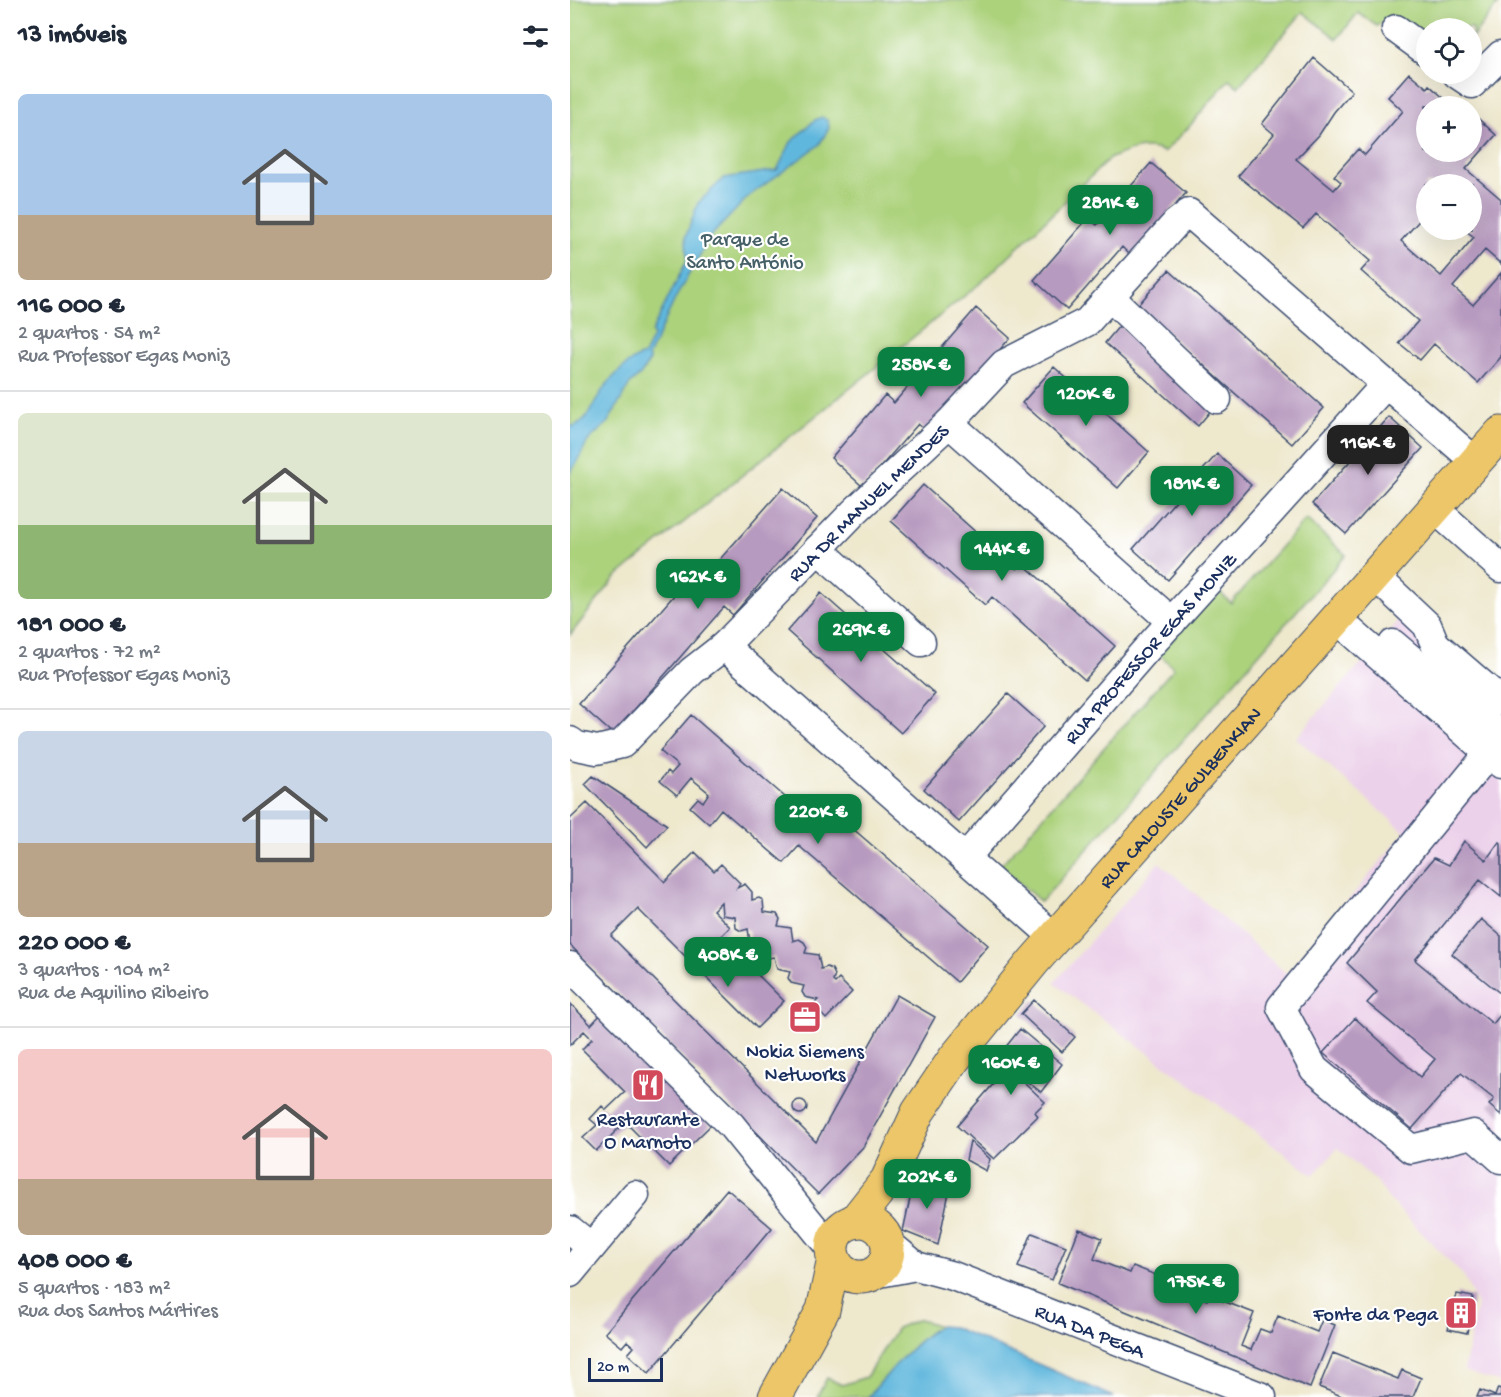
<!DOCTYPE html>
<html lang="pt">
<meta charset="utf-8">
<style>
body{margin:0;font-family:"Gochi Hand",sans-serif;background:#f6f6f7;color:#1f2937;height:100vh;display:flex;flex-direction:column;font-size:22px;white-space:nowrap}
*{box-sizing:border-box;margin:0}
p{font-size:20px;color:#747a83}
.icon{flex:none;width:33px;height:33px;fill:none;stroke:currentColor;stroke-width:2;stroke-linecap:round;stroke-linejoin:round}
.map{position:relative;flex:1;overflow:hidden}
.drawer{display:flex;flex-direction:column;background:#fff;width:570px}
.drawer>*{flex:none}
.controls{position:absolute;left:846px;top:18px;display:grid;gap:12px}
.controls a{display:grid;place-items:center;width:66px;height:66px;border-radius:50%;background:#fff;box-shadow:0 6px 24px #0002;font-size:30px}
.scale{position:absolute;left:18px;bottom:15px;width:75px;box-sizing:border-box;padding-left:6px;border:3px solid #1b2f5e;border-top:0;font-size:16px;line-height:21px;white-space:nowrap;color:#1b2f5e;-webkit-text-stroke:4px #fff;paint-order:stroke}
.price{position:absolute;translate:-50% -51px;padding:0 14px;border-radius:12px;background:#0b8043;color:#fff;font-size:20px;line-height:39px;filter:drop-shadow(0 2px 3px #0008)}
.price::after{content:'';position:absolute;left:50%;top:36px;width:18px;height:14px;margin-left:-9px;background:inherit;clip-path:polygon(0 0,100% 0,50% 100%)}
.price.selected{background:#222;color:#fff}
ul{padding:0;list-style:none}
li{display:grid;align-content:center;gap:12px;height:318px;padding:0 18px}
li+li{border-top:2px solid #e0e1e3}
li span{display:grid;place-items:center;height:186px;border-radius:9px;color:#555}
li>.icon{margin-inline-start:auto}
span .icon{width:108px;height:108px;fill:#fffc;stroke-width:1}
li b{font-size:26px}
h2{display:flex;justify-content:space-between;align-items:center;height:72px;padding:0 18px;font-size:26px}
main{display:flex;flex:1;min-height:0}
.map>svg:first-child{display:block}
.built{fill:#ecd1ea}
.green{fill:#acd27c;stroke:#64806d;stroke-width:1.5}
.water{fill:#60b7dd;stroke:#3e739e;stroke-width:1.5}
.building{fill:#b79abf;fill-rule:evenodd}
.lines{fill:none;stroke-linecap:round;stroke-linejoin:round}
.minor-casing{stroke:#3b4b6f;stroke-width:31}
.major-casing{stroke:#3b4b6f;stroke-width:35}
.minor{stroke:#fff;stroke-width:28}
.major{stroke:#ecc669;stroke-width:33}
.labels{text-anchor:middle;stroke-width:4.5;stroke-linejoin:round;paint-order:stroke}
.park-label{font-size:20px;fill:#466067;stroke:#fff}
.street-label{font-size:20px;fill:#1b2f5e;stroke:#fff}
.poi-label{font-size:20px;fill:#1b2f5e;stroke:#fff}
</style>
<main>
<section class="drawer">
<h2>13 imóveis<svg class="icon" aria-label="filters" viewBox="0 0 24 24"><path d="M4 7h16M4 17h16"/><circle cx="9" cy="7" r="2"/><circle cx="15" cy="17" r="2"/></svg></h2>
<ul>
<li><span style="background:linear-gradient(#a9c7e8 65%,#b9a48a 0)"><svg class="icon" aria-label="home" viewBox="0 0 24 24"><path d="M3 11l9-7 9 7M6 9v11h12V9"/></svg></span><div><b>116 000 €</b><p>2 quartos · 54 m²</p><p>Rua Professor Egas Moniz</p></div></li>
<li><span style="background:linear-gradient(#dfe7d0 60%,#8fb573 0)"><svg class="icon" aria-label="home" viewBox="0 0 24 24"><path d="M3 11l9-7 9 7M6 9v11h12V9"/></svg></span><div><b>181 000 €</b><p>2 quartos · 72 m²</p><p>Rua Professor Egas Moniz</p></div></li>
<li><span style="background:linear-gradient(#c9d6e8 60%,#b9a48a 0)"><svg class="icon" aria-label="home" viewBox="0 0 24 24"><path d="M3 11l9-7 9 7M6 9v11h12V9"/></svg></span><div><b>220 000 €</b><p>3 quartos · 104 m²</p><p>Rua de Aquilino Ribeiro</p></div></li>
<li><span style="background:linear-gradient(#f6c9c9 70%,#b9a48a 0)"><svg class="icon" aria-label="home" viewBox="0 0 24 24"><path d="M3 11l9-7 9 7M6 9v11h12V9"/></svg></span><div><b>408 000 €</b><p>5 quartos · 183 m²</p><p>Rua dos Santos Mártires</p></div></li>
</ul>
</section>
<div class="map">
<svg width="931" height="1397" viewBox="0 0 931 1397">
<rect width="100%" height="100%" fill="#fff"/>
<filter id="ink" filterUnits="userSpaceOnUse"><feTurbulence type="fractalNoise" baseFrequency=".0167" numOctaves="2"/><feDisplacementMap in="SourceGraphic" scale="12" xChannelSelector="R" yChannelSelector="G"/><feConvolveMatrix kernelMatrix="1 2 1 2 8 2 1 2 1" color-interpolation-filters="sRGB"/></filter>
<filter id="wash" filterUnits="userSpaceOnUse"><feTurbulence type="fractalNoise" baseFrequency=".008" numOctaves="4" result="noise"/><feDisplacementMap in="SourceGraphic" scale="24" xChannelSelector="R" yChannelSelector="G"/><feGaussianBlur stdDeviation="1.35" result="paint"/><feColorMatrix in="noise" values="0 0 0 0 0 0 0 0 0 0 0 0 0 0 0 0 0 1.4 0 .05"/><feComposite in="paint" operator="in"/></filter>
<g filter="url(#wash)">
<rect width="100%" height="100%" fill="#eee8cd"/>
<!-- built -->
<path class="built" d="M834,614L931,696V1383L894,1371L907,1305L894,1276L818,1198L808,1183L768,1148L743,1175L484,983L589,862L717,974L835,832L726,738Z"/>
<!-- green -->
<path class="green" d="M0,0H931L902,38V28H856V38L817,19L807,26L788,13L767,39L733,12L668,87L659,79L618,128L594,152C576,143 556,151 539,159L413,281L46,577L0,635Z
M736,519L776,555L471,902L430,866L604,668L589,654L646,589L661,603Z
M349,1319L369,1326C341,1344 320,1372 298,1397H247L257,1378L272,1385L296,1377L327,1328Z"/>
<!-- water -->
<path class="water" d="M252,117L258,121L259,128L249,145L179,196L140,237L106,297L78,357L80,360L71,374L60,384L38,422L18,441L0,474V427C18,422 19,411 28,397C37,382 57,360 74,355L83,337L81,333L117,260L116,236L128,203L154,178L207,170L221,142L245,120Z
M369,1326L383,1327L544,1397H298C320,1372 341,1344 369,1326Z"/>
<g id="blocks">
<!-- building -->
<path class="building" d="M744,58L782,91L764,112L749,135L726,159L764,190L771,182L764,176L788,149L795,155L833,111L818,97L839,73L857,88L859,85L877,101L880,98L890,106H856V152H902V113L926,135L896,169L931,199V264L915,250L883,287L903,305L931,273V357L908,383L864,344L850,360L829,343L848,321L791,271L800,261L746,214L733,228L668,176L704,134L692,124ZM856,184H902V230H895L904,237L871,276L831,241L856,213Z
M581,163L616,193L561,256L552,247L497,310L464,280L518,218L527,225Z
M599,270L754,408L722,444L567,306Z
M406,308L440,338L357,432L348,424L293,487L261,458L315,395L324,403Z
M550,325L643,408L628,426L535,343Z
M484,367L579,452L548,488L452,403Z
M819,417L853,448L776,534L742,504Z
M647,454L681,485L598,580L563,549Z
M353,485L447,569L452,563L545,646L515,680L422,597L415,605L321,521Z
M213,488L247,518L163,615L154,607L43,734L9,704L120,577L128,584Z
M251,593L365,694L331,733L217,631Z
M438,694L474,726L389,822L354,789Z
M121,715L247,825L260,809L418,945L387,982L229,846L214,863L151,809L139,824L120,807L128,798L133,802L139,793L121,778L107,795L90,781L98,771L101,774L108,766L90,751Z
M23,776L97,825L77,847L15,784Z
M17,803L95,882L125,852L144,871L151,864L170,883L167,888L175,884L182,892V900L189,898L193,900L194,912L207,914L210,919L208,926L221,928L223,941L229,939L234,942L237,947L235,953L248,955L251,969L257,967L262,969L265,975L263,981L265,983L269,979L282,992L256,1019L243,1005L248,1000L235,997L232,992L234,986L221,983L218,978L220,972L207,969L204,957L198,958L193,956L191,943L180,942L178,929L171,931L166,928L165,917L152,915L151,902L143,910L160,927L150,937L214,1001L187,1028L68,909L41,936L246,1142L327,995L365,1017L293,1147L248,1194L0,945V819Z
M894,841L916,860L929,842L931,844V897L910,880L845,960L923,1024L931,1014V1115L919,1105L924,1099L891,1073L842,1129L753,1053L785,1018L850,1077L865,1059L797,1003L807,992L777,963L864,858L879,865Z
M911,919L931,936V994L882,954Z
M464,1000L505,1037L492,1052L451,1014Z
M0,1003L21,1025L31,1014L141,1125L99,1166L55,1122L26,1151L13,1138L27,1125L20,1119L32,1106L36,1110L55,1092L12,1049L22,1039L14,1031L0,1045Z
M450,1029L492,1064L471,1092L439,1068L475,1102L465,1112L468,1116L424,1159L387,1126L438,1067L427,1058Z
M223 1107a7 7 0 1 1 14 0a7 7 0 1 1-14 0Z
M400,1141L420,1159L416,1171L396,1160Z
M365,1179L381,1183L368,1245L333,1231L344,1180L363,1185Z
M157,1189L202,1228L79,1373L58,1354L64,1347L57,1341L52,1347L35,1333Z
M509,1229L532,1238L524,1259L560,1273L563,1266L601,1281L598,1287L628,1300L630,1297L637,1300L642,1290L648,1293L645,1298L684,1313L671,1346L681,1350L690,1329L701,1333L708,1316L747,1332L752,1320L765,1325L740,1388L488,1283Z
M462,1233L496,1246L482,1280L448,1267Z
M887,1294L903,1297L897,1333L878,1329Z
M763,1353L828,1379L832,1370L851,1378L843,1397H774L749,1387Z
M928,1388L931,1389V1397H907L910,1390L925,1396Z"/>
</g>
</g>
<g filter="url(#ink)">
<use href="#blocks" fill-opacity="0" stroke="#3b4b6f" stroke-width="1.5"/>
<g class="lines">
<!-- minor casing -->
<g class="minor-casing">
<g id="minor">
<path d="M826,29L856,51"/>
<path d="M887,74L902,84L931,55"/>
<path d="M541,298L647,399"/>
<path d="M379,423L602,622"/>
<path d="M865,509L931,568"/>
<path d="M248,549L351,642"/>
<path d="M806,577L857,625L865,644L931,701"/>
<path d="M767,619L931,764"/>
<path d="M823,644L931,735"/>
<path d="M154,646L484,937"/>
<path id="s1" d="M0,741L7,746L27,750L52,744L122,671L154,646L284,512L379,423L434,364L517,322L606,223L619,213L906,462"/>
<path d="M919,753L711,1007L744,1069L841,1149L903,1134L931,1159"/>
<path id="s2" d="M395,858L575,651L816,384"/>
<path d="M0,966L161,1125L262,1250"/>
<path d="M0,1230L21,1247"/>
<path id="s3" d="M318,1243L346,1266L383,1276L692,1397"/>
<path d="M0,1273L65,1195"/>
<path d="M304,1274L346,1266"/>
</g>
</g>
<!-- major casing -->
<g class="major-casing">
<g id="major">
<circle cx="290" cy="1249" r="28"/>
<path id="s4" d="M284,1222L317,1180L348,1112L384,1059L464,961L931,433"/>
<path d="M205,1397L253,1310L264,1259"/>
</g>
</g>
<!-- minor -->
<use href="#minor" class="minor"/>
<!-- major -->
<use href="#major" class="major"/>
</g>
</g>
<!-- icons -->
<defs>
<g id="office-square" transform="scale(1.725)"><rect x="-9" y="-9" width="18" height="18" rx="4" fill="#d1495b" stroke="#fff"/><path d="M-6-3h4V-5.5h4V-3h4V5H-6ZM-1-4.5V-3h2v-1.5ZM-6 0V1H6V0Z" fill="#fff"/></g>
<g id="restaurant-square" transform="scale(1.725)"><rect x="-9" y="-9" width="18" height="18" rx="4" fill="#d1495b" stroke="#fff"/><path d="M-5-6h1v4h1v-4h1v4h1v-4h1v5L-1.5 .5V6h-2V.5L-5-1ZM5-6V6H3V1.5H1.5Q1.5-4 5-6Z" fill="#fff"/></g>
<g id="building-square" transform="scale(1.725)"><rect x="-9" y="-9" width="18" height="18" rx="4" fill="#d1495b" stroke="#fff"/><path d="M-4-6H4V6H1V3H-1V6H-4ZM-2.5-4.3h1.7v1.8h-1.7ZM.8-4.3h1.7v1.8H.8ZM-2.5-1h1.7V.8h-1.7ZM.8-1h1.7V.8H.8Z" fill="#fff"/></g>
</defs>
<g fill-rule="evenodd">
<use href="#office-square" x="235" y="1017"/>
<use href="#restaurant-square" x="78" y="1085"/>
<use href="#building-square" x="891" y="1313"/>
</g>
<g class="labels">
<!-- park labels -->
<g class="park-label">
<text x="175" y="245">Parque de<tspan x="175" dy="23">Santo António</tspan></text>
</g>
<!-- street labels -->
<g class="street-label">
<text dy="7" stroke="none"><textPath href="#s1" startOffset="400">RUA DR MANUEL MENDES</textPath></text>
<text dy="7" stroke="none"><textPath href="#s2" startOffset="280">RUA PROFESSOR EGAS MONIZ</textPath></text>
<text dy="7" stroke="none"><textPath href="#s4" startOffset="538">RUA CALOUSTE GULBENKIAN</textPath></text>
<text dy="7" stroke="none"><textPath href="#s3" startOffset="222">RUA DA PEGA</textPath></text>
</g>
<!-- poi labels -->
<g class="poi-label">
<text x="235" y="1057">Nokia Siemens<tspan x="235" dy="23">Networks</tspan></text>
<text x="78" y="1125">Restaurante<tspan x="78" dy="23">O Marnoto</tspan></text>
<text x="868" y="1320" text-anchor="end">Fonte da Pega</text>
</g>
</g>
</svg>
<div class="controls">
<a><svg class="icon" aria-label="locate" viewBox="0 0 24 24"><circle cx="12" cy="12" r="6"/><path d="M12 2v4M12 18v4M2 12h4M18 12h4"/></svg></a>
<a>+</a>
<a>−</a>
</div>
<div class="scale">20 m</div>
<b class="price" style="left:540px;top:236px">281K €</b>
<b class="price" style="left:351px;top:398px">258K €</b>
<b class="price" style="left:516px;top:427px">120K €</b>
<b class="price selected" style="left:798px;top:476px">116K €</b>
<b class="price" style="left:622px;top:517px">181K €</b>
<b class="price" style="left:432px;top:582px">144K €</b>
<b class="price" style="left:128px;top:610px">162K €</b>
<b class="price" style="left:291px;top:663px">269K €</b>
<b class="price" style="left:248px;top:845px">220K €</b>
<b class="price" style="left:158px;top:988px">408K €</b>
<b class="price" style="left:441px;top:1096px">160K €</b>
<b class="price" style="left:357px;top:1210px">202K €</b>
<b class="price" style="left:626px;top:1315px">175K €</b>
</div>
</main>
